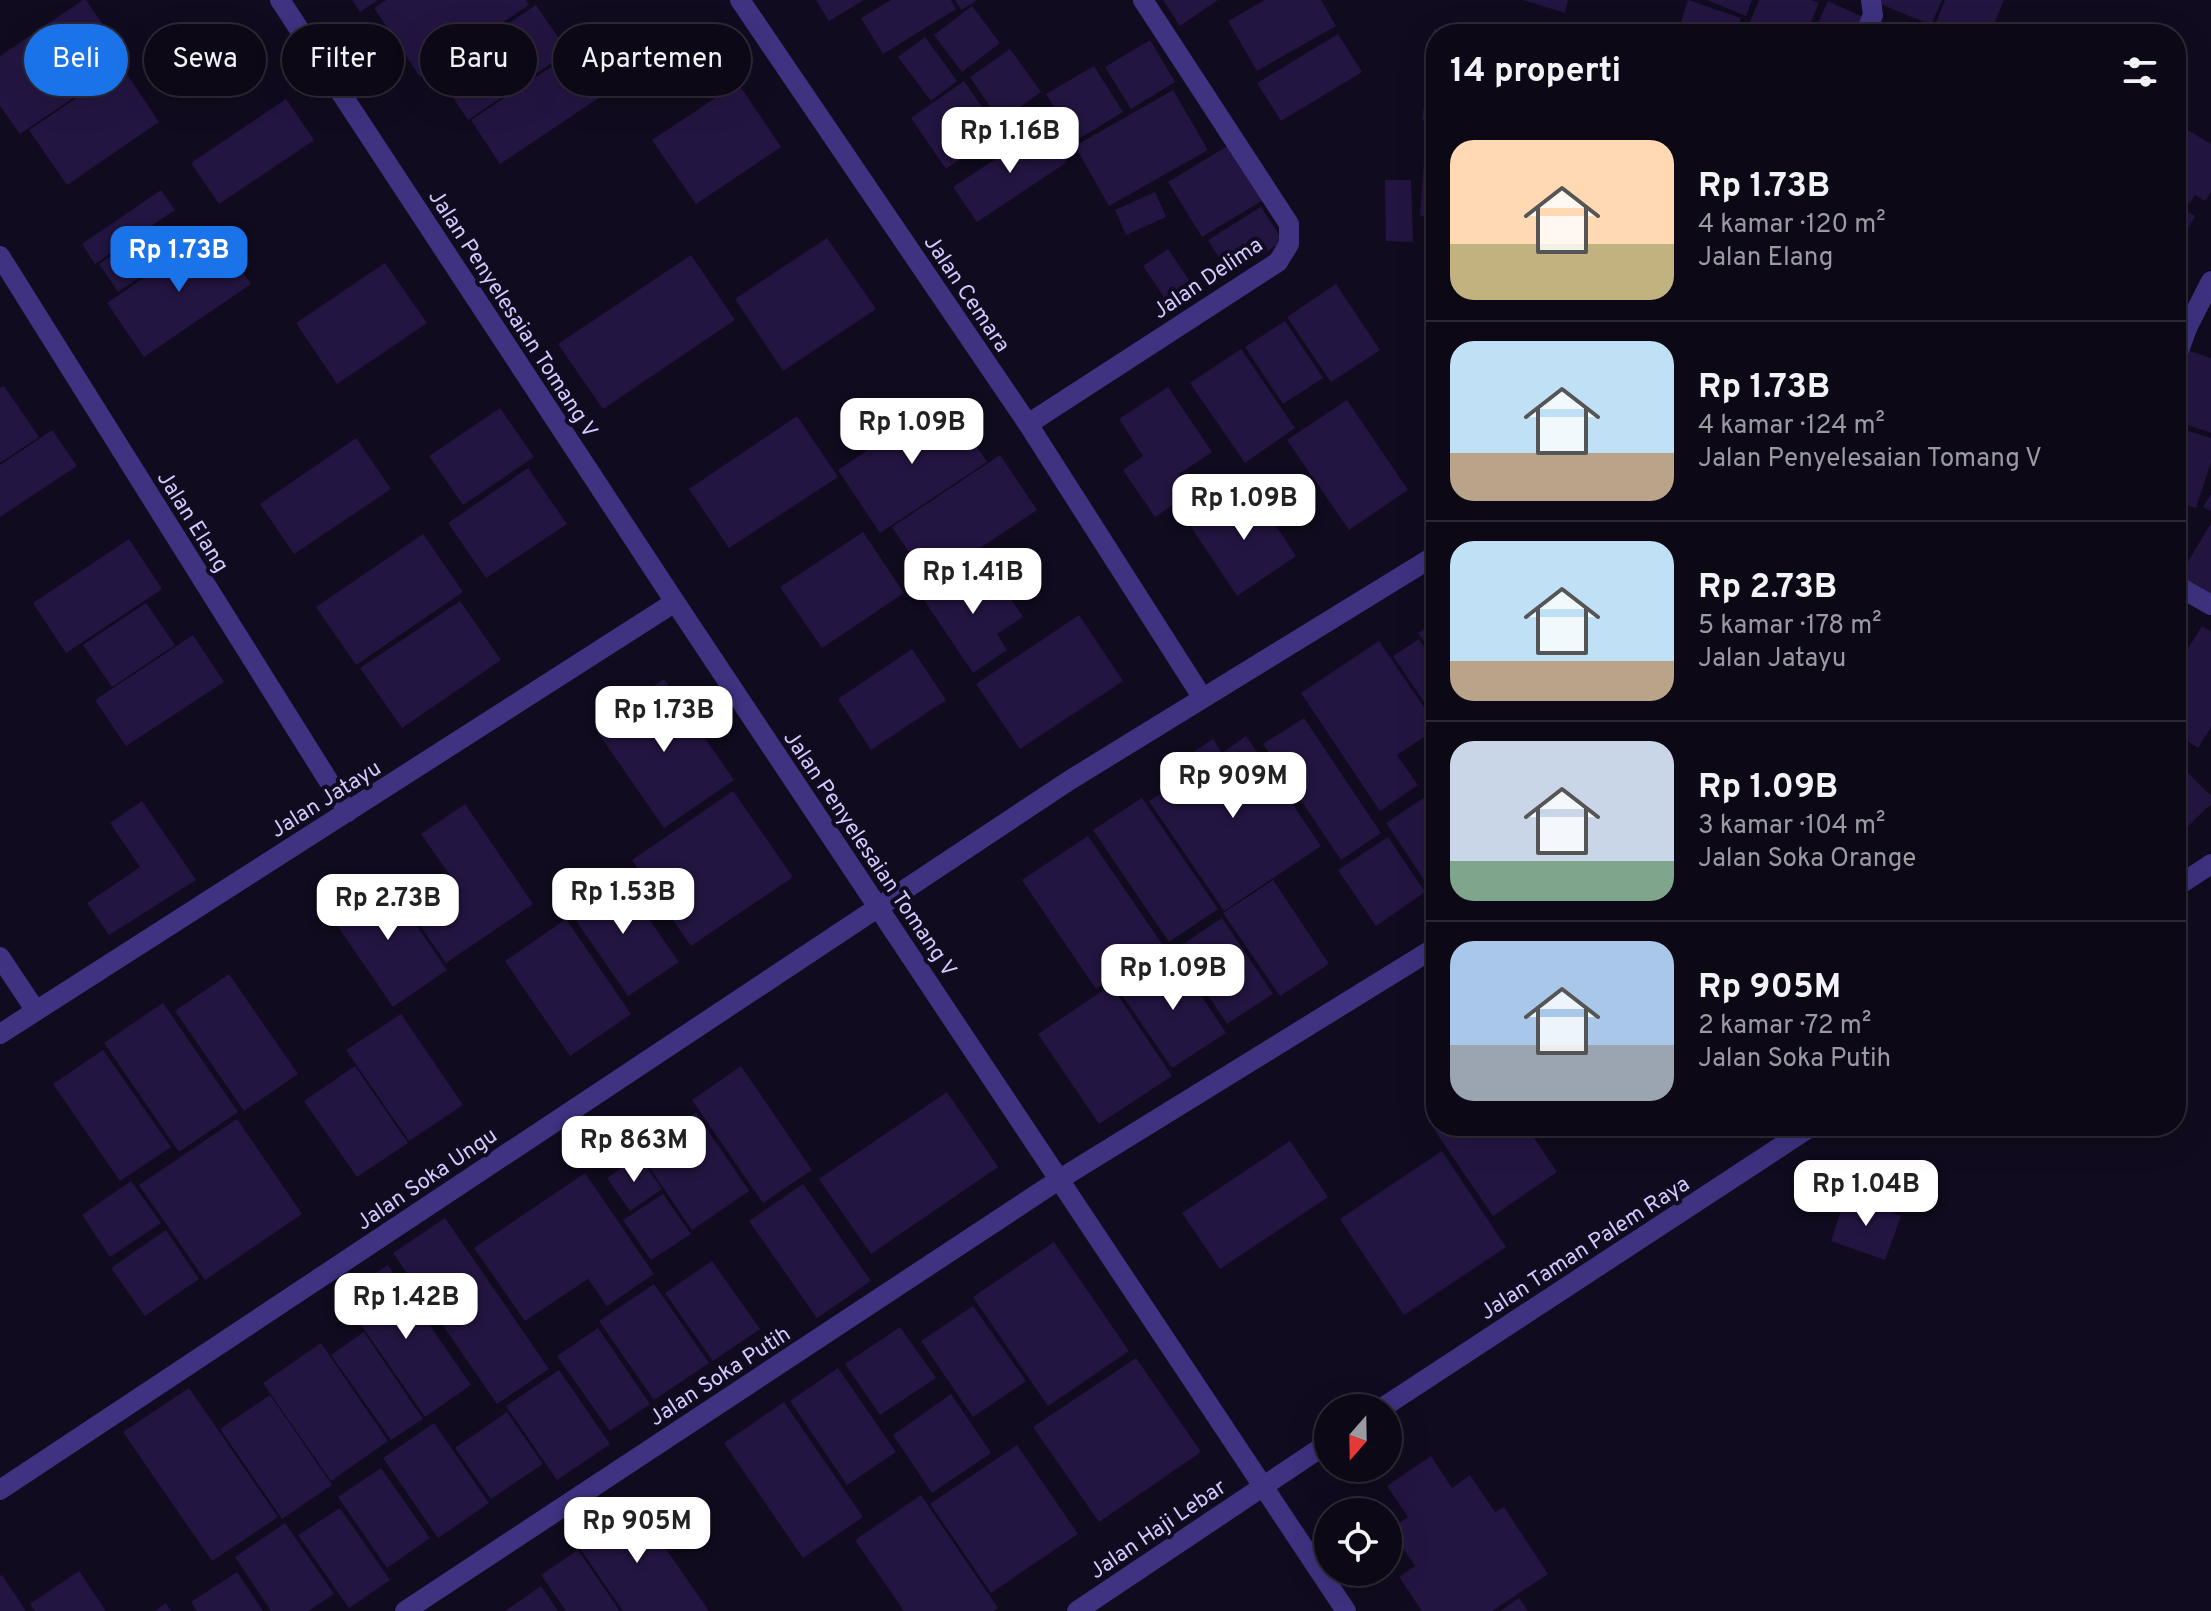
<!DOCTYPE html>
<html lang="id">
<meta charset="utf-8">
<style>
body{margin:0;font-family:Overpass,sans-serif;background:#15111f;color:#f1f3f6;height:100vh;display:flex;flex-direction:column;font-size:30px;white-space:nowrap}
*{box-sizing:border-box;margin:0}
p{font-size:26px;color:#9a9aa1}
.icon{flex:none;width:44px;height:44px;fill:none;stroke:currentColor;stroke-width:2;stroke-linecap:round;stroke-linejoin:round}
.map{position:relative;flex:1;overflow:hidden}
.sheet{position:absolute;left:1426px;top:24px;width:760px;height:1112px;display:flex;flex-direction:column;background:#0c0816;border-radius:32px;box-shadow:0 8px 32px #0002,0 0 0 2px #2c2935}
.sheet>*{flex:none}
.hud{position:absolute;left:24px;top:24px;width:760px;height:72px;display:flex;gap:16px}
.needle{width:52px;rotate:200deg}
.buttons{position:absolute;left:1314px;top:1394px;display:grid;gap:16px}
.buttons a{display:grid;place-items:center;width:88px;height:88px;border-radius:50%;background:#0c0816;box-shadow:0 8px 32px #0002,0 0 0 2px #2c2935;font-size:40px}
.price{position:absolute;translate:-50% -68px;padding:0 18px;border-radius:16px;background:#fff;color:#222;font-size:26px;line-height:52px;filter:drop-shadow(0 2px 4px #0008)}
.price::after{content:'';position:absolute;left:50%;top:48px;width:24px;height:18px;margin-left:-12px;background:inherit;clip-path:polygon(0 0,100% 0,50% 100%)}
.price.current{background:#1a73e8;color:#fff}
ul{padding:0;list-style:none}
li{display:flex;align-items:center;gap:24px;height:200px;padding:0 24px}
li+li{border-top:2px solid #2c2935}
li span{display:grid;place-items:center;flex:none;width:224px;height:160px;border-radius:24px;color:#555}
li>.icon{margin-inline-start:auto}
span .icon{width:96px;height:96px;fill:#fffc;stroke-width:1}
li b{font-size:34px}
h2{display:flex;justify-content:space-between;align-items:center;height:96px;padding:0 24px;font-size:34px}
.tag{padding:0 28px;border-radius:36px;background:#0c0816;box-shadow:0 8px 32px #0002,0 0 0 2px #2c2935;font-size:28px;line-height:72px}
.tag.current{background:#1a73e8;color:#fff}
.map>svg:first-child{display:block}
.building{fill:#231541}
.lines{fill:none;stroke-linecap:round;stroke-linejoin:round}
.minor{stroke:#3e3281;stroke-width:20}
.labels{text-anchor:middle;stroke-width:8;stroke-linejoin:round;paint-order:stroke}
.street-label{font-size:22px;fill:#d4c8ff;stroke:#100b1e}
</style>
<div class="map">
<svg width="2211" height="1611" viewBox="0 0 2211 1611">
<rect width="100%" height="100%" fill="#100b1e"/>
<!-- building -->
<path class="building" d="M83,0H86L128,61L20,134L0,106V56Z
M352,0H378L360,12Z
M386,0H526L529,5L420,77L374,8Z
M816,0H864L829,21Z
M891,0H951L956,9L883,54L861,18Z
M955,0H977L961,10Z
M1163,0H1218L1180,26Z
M1265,0H1321L1336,26L1257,71L1228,21Z
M1523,0H1568L1565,13Z
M1688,0L1741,18L1736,34H1677Z
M1707,0H1752L1746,16Z
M1759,0H1811L1819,3L1806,34H1764L1748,27Z
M1880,0H1942L1931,25L1878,3Z
M1945,0H2004L1990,34H1931Z
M1828,1L1867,19L1860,34H1813Z
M536,5L568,52L468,120L436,72Z
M972,6L1000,43L962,72L934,35Z
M1434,28L1436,29V122L1422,120Z
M1338,34L1362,72L1281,121L1257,83Z
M925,37L957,81L931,101L898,57Z
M1150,40L1175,82L1131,109L1105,67Z
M580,48L609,91L500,164L471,120Z
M1010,49L1041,92L1000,121L970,77Z
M1094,66L1123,112L1075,141L1046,94Z
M122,67L159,122L67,185L29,130Z
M964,81L999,132L946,169L911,118Z
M738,83L781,147L696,204L652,140Z
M1173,90L1208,150L1109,206L1075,146Z
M2176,90L2186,96L2176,114Z
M286,99L314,140L219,204L191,163Z
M2178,124L2211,144V192L2205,201L2195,195L2190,203L2176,195V128Z
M1044,127L1067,162L977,222L953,187Z
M1229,145L1263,200L1202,237L1168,182Z
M1425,147H1436V217L1420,216Z
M1385,180H1411L1413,242L1386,241Z
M161,190L175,210L95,264L82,244Z
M1155,192L1166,217L1126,235L1115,210Z
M2176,206L2195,216L2176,251Z
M1261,207L1283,241L1230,275L1208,240Z
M153,228L172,256L118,292L99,264Z
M214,230L251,284L144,357L107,303Z
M827,238L876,309L783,371L735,299Z
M1168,249L1191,283L1166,300L1143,266Z
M691,255L735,320L603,409L558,344Z
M385,263L427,323L337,384L296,323Z
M1336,284L1380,350L1331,382L1287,317Z
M1285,321L1323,378L1283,404L1245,347Z
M1241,349L1295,428L1245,463L1190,383Z
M2187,350L2211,358V433L2176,421V383Z
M4,386L39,437L0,463V388Z
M1168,387L1212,452L1179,474L1192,492L1155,517L1123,470L1143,456L1119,419Z
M945,399L987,462L880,533L838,470Z
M1347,400L1408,490L1349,530L1287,440Z
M500,408L534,457L463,505L429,456Z
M797,416L838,477L729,548L689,489Z
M2176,427L2211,438V462L2196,508L2176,502Z
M52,430L77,466L0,517V465Z
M356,438L391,489L294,554L260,504Z
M1000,455L1037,510L929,582L892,527Z
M528,468L567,524L486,578L448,523Z
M1251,488L1296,556L1237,596L1191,527Z
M2211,494V511L2203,507Z
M2211,523V597L2179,577Z
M863,532L904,593L822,648L780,587Z
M423,534L463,592L356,665L316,607Z
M129,539L162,589L66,653L33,603Z
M954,572L966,589L993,572L1023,617L997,634L1007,650L973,673L920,594Z
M460,601L501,660L402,728L360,668Z
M146,603L175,645L112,687L83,645Z
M1079,615L1123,681L1020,749L976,684Z
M1436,621V660L1418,633Z
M2202,626L2211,632V727L2198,748L2176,734V667Z
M193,635L224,682L126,746L95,700Z
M1419,639L1436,665V720L1393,656Z
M1379,641L1436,725V729L1397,755L1418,785L1380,811L1301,693Z
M912,649L946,700L871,750L838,699Z
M664,679L734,780L664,828L594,727Z
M1304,718L1381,833L1341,860L1263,744Z
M1246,736L1321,846L1224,911L1149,801L1176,784L1166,770L1213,739L1222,753Z
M2178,763L2211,796V804L2176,838V766Z
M1436,765V788L1425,772Z
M733,791L793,877L691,946L632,860Z
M1434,791L1436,794V889L1432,892L1386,823Z
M1142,798L1218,909L1169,942L1093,830Z
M142,801L196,880L109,935L87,903L140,867L110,823Z
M465,804L533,904L446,963L417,921L461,891L421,834Z
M1088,836L1162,944L1096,989L1022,880Z
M1388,837L1425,892L1376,926L1338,870Z
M618,875L679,962L628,996L568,909Z
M384,878L447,970L393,1007L330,915Z
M1273,880L1329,964L1280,996L1223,913Z
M1222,918L1273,994L1227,1024L1177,948Z
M566,919L631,1014L570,1056L505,961Z
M1174,955L1226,1033L1172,1068L1119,991Z
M229,974L298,1074L244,1111L175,1011Z
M1111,985L1172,1076L1099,1124L1038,1034Z
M163,1003L238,1112L179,1152L104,1043Z
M401,1014L463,1105L409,1141L346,1050Z
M103,1050L171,1147L120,1181L53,1084Z
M355,1066L408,1143L357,1177L304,1101Z
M741,1066L812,1170L763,1203L692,1100Z
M947,1092L998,1167L871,1254L819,1179Z
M696,1113L749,1191L692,1230L639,1152Z
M237,1119L302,1214L205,1280L139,1185Z
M1442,1126H1526L1557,1172L1493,1216L1435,1131Z
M1290,1141L1328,1197L1220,1269L1182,1213Z
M1442,1151L1506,1247L1404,1315L1340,1219Z
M639,1156L662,1189L630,1211L607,1178Z
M585,1173L654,1274L607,1306L588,1279L525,1321L474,1248Z
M131,1181L161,1223L110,1257L82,1215Z
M803,1184L871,1281L817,1318L749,1221Z
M663,1194L691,1234L651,1260L623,1220Z
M1846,1196L1901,1216L1885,1260L1831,1241Z
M445,1218L549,1369L497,1404L393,1253Z
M166,1230L199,1279L145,1316L111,1268Z
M1054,1242L1129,1351L1048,1406L973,1297Z
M712,1261L760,1329L713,1361L665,1293Z
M388,1265L471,1385L425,1417L341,1296Z
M654,1284L709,1363L654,1400L599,1321Z
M973,1306L1026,1381L973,1417L921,1341Z
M900,1327L936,1378L880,1415L845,1364Z
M598,1328L650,1404L610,1431L557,1356Z
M364,1332L423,1419L391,1440L331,1355Z
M321,1343L388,1441L331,1481L263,1383Z
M1136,1358L1201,1452L1099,1522L1033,1427Z
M838,1368L896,1452L847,1485L790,1401Z
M559,1370L610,1444L557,1480L506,1406Z
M189,1388L278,1517L212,1561L123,1432Z
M951,1394L991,1453L932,1493L893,1435Z
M270,1395L332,1485L282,1519L220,1429Z
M784,1402L863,1517L803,1558L724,1443Z
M507,1412L543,1464L491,1499L455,1448Z
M434,1423L489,1503L438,1538L383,1458Z
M1017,1445L1078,1534L991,1593L930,1504Z
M1431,1456L1452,1488L1470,1475L1495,1512L1504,1507L1548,1574L1492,1611H1422L1399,1577L1415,1566L1390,1529L1408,1517L1387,1486Z
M381,1468L430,1538L387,1568L338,1497Z
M921,1495L998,1608L994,1611H904L855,1540Z
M632,1500L709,1611H623L574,1540Z
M340,1508L390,1580L349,1608L298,1535Z
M285,1523L334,1594L308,1611H271L235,1557Z
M578,1550L620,1611H566L541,1575Z
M79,1571L106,1611H35L30,1604Z
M237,1572L263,1611H197L191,1602Z
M2,1575L26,1611H0V1576Z
M541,1586L558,1611H505Z
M1519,1598L1528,1611H1500Z
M166,1603L171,1611H155Z"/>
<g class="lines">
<!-- minor -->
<path class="minor" d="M280,0L675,602L1346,1611
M740,0L1028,424L1202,697
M1865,34L1873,15L1871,0
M0,256L348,812
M2176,332L2188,326L2211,281
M2176,358L2188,326
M1028,424L1278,262L1289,244V224L1143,0
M2176,585L2211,605
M2176,887L2211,864
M0,957L36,1011
M0,1034L675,602
M1382,1408L1812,1126
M0,1490L1070,780L1436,555
M405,1611L1060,1179L1436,947
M1077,1611L1328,1443"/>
</g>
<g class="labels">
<!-- street labels -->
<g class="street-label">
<text transform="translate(1207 277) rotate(-34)" y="8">Jalan Delima</text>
<text transform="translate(968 293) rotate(56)" y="8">Jalan Cemara</text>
<text transform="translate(514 313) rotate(57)" y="8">Jalan Penyelesaian Tomang V</text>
<text transform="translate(194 521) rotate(58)" y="8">Jalan Elang</text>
<text transform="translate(325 798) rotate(-32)" y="8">Jalan Jatayu</text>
<text transform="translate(871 853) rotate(56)" y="8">Jalan Penyelesaian Tomang V</text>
<text transform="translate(426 1178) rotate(-34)" y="8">Jalan Soka Ungu</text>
<text transform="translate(1584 1247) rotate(-33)" y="8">Jalan Taman Palem Raya</text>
<text transform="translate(719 1375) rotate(-33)" y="8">Jalan Soka Putih</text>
<text transform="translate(1157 1528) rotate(-34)" y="8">Jalan Haji Lebar</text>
</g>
</g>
</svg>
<div class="buttons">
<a><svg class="needle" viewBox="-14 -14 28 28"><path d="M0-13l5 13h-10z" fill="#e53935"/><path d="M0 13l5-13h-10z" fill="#9a9aa1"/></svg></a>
<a><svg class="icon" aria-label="locate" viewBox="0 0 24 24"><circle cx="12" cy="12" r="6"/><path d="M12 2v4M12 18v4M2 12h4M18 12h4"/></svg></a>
</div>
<b class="price" style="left:1010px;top:175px">Rp 1.16B</b>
<b class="price current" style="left:179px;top:294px">Rp 1.73B</b>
<b class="price" style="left:912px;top:466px">Rp 1.09B</b>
<b class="price" style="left:1244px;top:542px">Rp 1.09B</b>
<b class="price" style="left:973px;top:616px">Rp 1.41B</b>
<b class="price" style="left:664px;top:754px">Rp 1.73B</b>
<b class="price" style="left:1233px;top:820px">Rp 909M</b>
<b class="price" style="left:623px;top:936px">Rp 1.53B</b>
<b class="price" style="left:388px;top:942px">Rp 2.73B</b>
<b class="price" style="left:1173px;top:1012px">Rp 1.09B</b>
<b class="price" style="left:634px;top:1184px">Rp 863M</b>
<b class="price" style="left:1866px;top:1228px">Rp 1.04B</b>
<b class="price" style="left:406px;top:1341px">Rp 1.42B</b>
<b class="price" style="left:637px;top:1565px">Rp 905M</b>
<div class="hud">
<a class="tag current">Beli</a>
<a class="tag">Sewa</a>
<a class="tag">Filter</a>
<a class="tag">Baru</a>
<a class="tag">Apartemen</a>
</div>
<section class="sheet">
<h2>14 properti<svg class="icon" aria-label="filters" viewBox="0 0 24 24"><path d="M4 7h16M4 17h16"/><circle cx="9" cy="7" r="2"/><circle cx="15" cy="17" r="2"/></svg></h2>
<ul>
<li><span style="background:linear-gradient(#ffd9b3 65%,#c2b280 0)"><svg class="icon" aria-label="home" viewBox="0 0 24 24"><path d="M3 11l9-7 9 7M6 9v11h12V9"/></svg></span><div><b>Rp 1.73B</b><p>4 kamar · 120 m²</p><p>Jalan Elang</p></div></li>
<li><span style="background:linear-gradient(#bfe0f5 70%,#b9a48a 0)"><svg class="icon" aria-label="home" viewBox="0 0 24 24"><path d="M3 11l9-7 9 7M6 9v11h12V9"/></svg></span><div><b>Rp 1.73B</b><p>4 kamar · 124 m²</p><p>Jalan Penyelesaian Tomang V</p></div></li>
<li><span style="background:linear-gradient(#bfe0f5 75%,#b9a48a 0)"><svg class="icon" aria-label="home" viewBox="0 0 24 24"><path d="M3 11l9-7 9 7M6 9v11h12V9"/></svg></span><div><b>Rp 2.73B</b><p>5 kamar · 178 m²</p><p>Jalan Jatayu</p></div></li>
<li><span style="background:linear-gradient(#c9d6e8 75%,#7fa58c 0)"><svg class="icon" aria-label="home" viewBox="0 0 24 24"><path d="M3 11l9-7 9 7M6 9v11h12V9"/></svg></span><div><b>Rp 1.09B</b><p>3 kamar · 104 m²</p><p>Jalan Soka Orange</p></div></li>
<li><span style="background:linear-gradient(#a9c7e8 65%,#9aa5b1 0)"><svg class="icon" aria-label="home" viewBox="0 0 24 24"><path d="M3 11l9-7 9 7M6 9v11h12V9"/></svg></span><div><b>Rp 905M</b><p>2 kamar · 72 m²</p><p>Jalan Soka Putih</p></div></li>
</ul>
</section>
</div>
